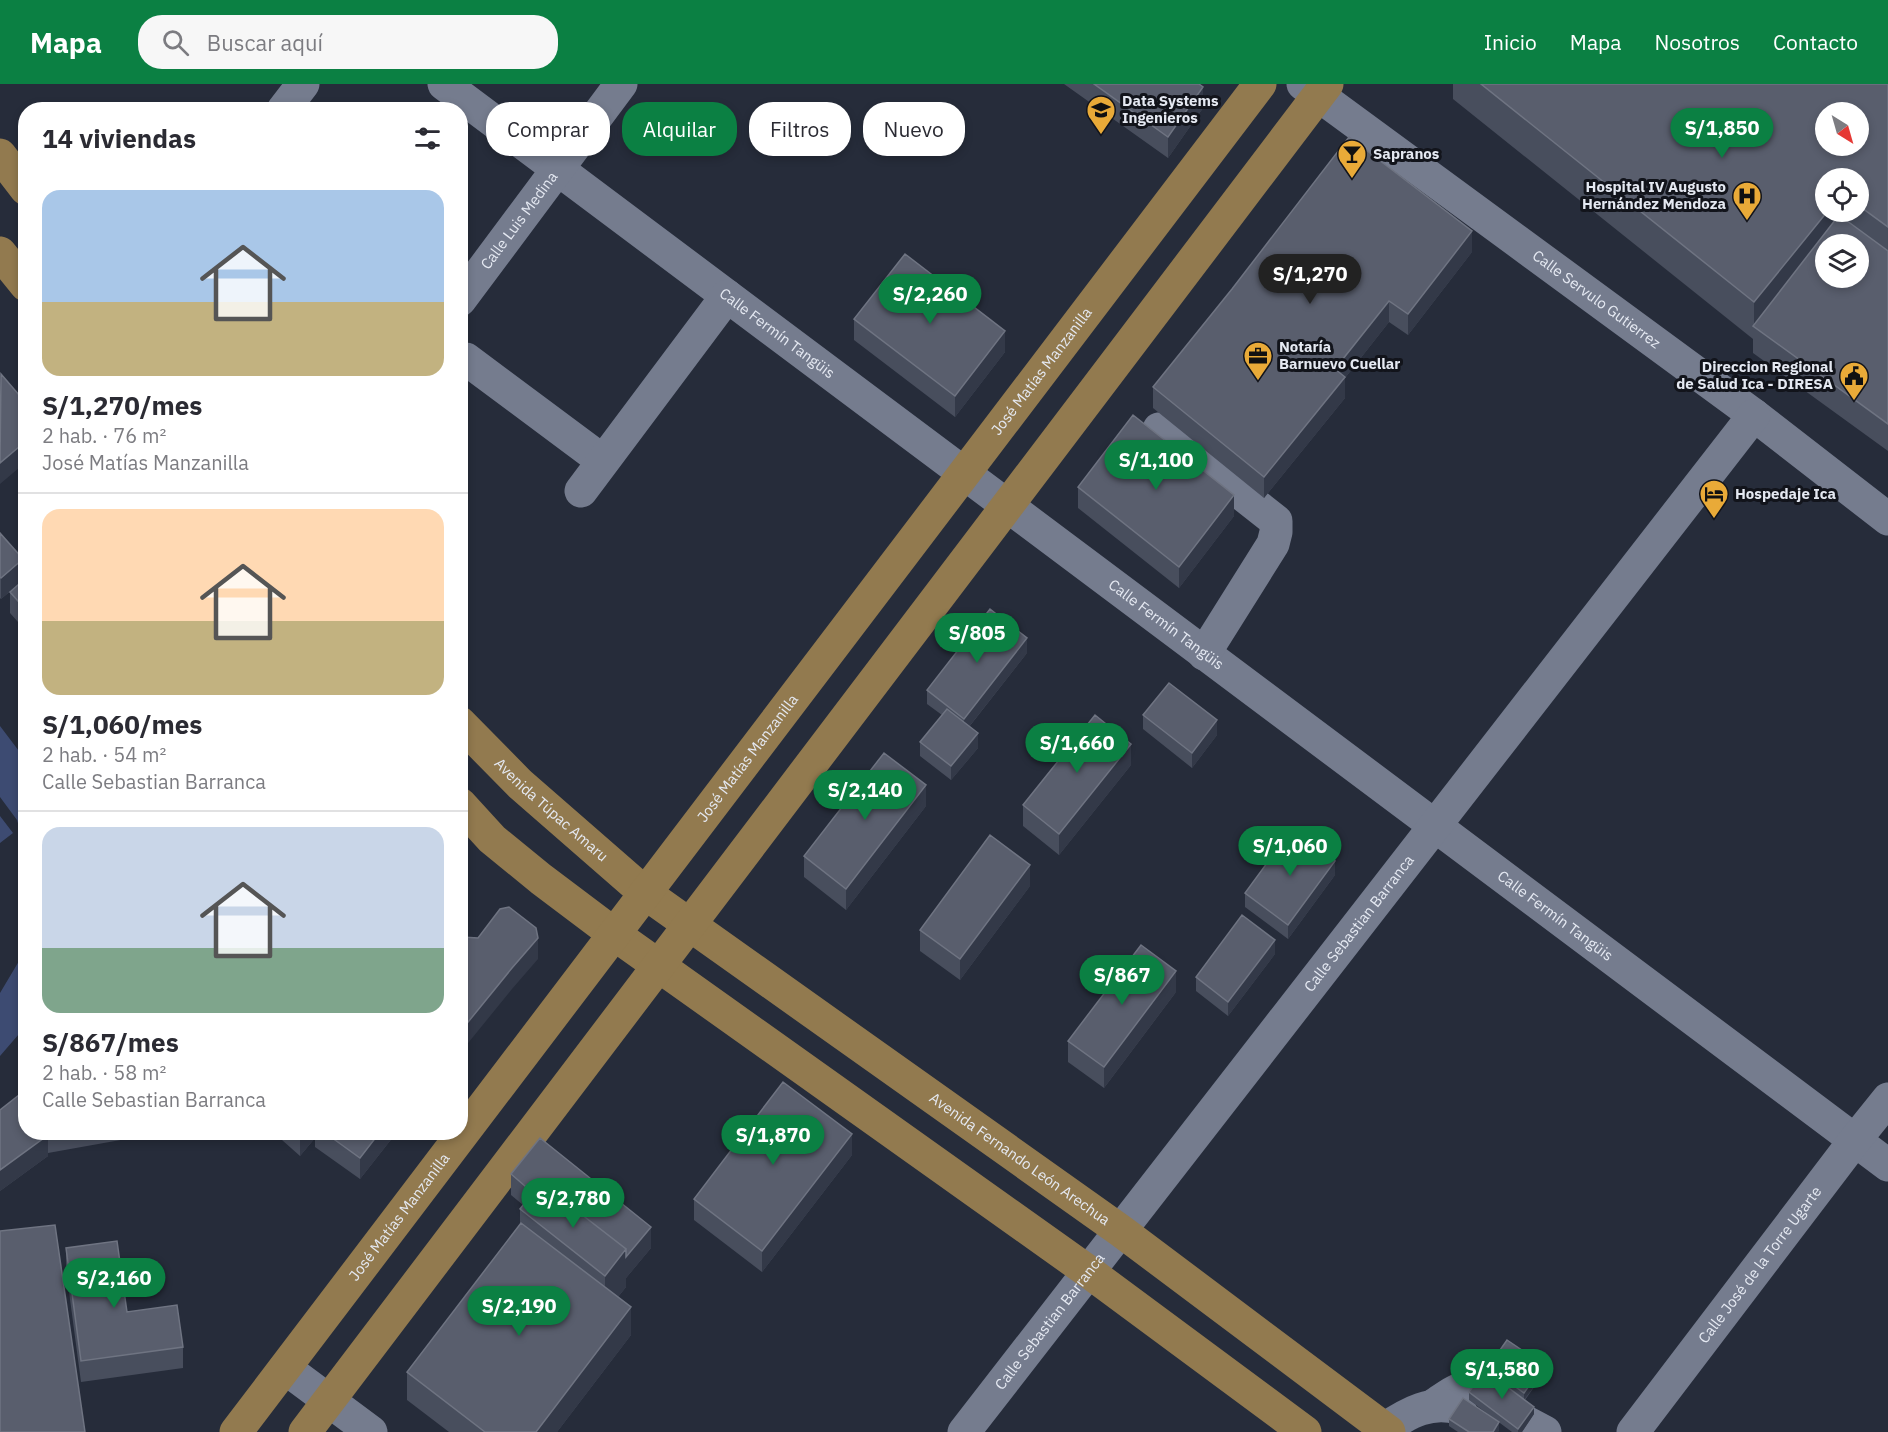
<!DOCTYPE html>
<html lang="es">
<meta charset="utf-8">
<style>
body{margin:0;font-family:"IBM Plex Sans",sans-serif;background:#f7f7f7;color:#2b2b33;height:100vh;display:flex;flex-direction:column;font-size:22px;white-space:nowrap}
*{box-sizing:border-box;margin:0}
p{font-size:20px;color:#7c7c81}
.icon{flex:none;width:33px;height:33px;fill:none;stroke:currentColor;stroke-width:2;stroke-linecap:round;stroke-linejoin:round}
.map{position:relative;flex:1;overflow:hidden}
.sheet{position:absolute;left:18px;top:18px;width:450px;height:1038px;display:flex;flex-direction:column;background:#fff;border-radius:24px;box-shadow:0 3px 9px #0003}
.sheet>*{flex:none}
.hud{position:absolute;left:486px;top:18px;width:570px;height:54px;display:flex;gap:12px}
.needle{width:39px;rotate:143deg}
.tools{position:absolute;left:1815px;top:18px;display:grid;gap:12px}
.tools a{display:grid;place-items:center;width:54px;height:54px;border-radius:50%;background:#fff;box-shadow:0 3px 9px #0003;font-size:30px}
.price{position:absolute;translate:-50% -51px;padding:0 14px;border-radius:21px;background:#0b8043;color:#fff;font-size:20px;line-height:39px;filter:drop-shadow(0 2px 3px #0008)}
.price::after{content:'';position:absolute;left:50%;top:36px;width:18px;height:14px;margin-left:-9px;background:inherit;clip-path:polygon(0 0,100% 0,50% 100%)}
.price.active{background:#222;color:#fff}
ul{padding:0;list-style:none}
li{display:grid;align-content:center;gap:12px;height:318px;padding:0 24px}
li+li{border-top:2px solid #e1e1e2}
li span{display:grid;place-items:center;height:186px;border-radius:18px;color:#555}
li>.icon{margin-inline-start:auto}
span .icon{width:108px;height:108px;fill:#fffc;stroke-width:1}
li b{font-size:26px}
h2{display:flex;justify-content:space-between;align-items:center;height:72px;padding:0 24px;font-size:26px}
.pill{padding:0 21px;border-radius:24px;background:#fff;box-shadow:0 3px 9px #0003;font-size:21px;line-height:54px}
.pill.active{background:#0b8043;color:#fff}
header{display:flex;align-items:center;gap:36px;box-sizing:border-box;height:84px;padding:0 30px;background:#0b8043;color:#fff}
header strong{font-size:28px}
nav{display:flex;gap:33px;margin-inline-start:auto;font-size:21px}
.search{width:420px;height:54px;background:#f7f7f7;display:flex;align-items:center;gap:15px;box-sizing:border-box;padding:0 21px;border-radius:24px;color:#7c7c81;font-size:22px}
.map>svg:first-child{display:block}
.green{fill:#3d4b72}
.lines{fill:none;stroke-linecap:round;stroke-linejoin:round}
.minor{stroke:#757c8e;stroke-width:33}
.major{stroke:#927a4f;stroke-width:33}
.wall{fill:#484e5d;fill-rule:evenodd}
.shaded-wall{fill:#333948}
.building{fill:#595e6d;stroke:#6f7482;stroke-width:1.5;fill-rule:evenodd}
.labels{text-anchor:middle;stroke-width:6;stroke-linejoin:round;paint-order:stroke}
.poi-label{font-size:15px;font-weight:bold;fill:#e5e9f2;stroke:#12141b;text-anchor:start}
.street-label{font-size:15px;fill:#e5e9f2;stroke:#12141b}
</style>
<header>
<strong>Mapa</strong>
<div class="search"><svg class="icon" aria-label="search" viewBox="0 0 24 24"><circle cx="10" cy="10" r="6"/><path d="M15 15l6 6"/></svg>Buscar aquí</div>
<nav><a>Inicio</a><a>Mapa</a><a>Nosotros</a><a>Contacto</a></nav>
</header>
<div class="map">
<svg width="1888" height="1348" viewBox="0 0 1888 1348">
<rect width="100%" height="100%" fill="#262c3a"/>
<!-- green -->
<path class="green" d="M0,642L25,675V762L17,736L0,713Z
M0,732L13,749L0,759Z
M25,867V943L0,972V909Z"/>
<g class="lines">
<!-- minor -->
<g class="minor">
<path id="s1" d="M444,0L1888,1081"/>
<path id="s2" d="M1303,0L1754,331L1888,435"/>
<path d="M283,26L303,0"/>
<path id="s3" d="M460,216L621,0"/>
<path d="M466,275L603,377"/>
<path d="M1159,345L1276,437V448L1273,460L1204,570"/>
<path d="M581,407L727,212"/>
<path d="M285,1284L371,1348"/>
<path d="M1434,1321C1447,1313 1461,1299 1478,1304"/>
<path d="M1528,1339L1545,1348"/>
<path d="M1384,1345C1408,1329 1432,1315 1460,1325"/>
<path id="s4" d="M964,1348L1754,331"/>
<path id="s5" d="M1633,1348L1855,1056L1888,1015"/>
</g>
<!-- major -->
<g class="major">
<path d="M0,71L26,105"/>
<path d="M0,169L26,201"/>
<path id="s6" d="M460,639L520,700L645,809L1121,1147L1389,1348"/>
<path d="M460,720L492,755L541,795L614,850L1089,1188L1305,1348"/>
<path id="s7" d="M236,1348L1260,0"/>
<path d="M305,1348L1327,0"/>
</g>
</g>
<!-- wall -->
<path class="wall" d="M1064,0H1199L1203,24L1168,74Z
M1453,0H1888V367L1753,269V255L1453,15ZM1826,94H1858V128H1826Z
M1472,168L1408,251L1389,238L1345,294V314L1264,414L1153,324V303Z
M854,235L1005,268L955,333L854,256Z
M1078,403L1234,432L1179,504L1078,424Z
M0,449L23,496L26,494V547L10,529V508L19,500L1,515L0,514Z
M1027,569L969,643L978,664L951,696L920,672V658L942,631L927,620V606Z
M1143,631L1217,651L1192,684L1143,645Z
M1131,681L1059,771L1023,742V721Z
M926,722L846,826L804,793V772Z
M1335,791L1288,855L1245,823V809Z
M1030,802L960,896L920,867V846Z
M1275,870L1228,932L1196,907V893Z
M1176,908L1104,1004L1068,978V957Z
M0,1026L26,1048H154V1050L48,1069V1072L0,1107Z
M273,1048H397L360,1095L315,1063V1054L300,1072Z
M852,1071L762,1188L694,1136V1115Z
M511,1090L651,1164L626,1194V1203L618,1213L631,1251L557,1348H449L407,1316V1288L520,1141V1125L523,1121L511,1111Z
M66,1164L127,1228L183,1263V1284L81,1298L66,1185Z
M1488,1283L1544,1289L1525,1316L1534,1330L1522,1348H1512L1469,1316V1308L1488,1288Z
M1449,1335L1499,1346L1498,1348H1458L1449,1342Z"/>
<!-- shaded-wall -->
<path class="shaded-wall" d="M1203,3V24L1168,74V53Z
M1827,128H1842V146L1754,242V218Z
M1472,147V168L1408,251V230Z
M1389,217V238L1345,294V314L1264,414V393L1335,285Z
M1005,247V268L955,333V312Z
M26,357V378L0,400V379Z
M1234,411V432L1179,504V483Z
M23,475V496L1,515V494Z
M1027,554V569L964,649V635Z
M1217,636V651L1192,684V669Z
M978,649V664L951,696V682Z
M1131,660V681L1059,771V750Z
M926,701V722L846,826V805Z
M1335,777V791L1288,855V841Z
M1030,781V802L960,896V875Z
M538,854V875L512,905L460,969V948L512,884Z
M1275,856V870L1228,932V918Z
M1176,887V908L1104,1004V983Z
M302,1048H315V1054L300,1072V1051Z
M380,1048H397L360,1095V1074Z
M852,1050V1071L762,1188V1167Z
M48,1051V1072L0,1107V1086Z
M651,1143V1164L626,1194V1203L605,1229V1192L626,1165Z
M631,1223V1251L557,1348H536Z
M1544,1281V1289L1524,1316V1309Z
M1534,1323V1330L1522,1348H1518V1345Z
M1499,1338V1346L1498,1348H1493Z"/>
<!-- building -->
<path class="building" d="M1094,0H1199L1203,3L1168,53Z
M1481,0H1888V143L1858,121V94H1826V128H1827L1754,218ZM1826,28H1858V62H1826Z
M1349,53L1472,147L1408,230L1389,217L1335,285L1345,293L1264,393L1153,303L1232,205Z
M1839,131L1888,167V340L1753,242ZM1826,160H1858V194H1826Z
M905,170L1005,247L955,312L854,235Z
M1,290L26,319V357L0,379Z
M1133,331L1234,411L1179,483L1078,403Z
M0,449L23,475L1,494L0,493Z
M26,494V526L10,508Z
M990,525L1027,554L964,635L927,606Z
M1169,599L1217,636L1192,669L1143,631Z
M947,625L978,649L951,682L920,658Z
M1095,631L1131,660L1059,750L1023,721Z
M884,669L926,701L846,805L804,772Z
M1292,745L1335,777L1288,841L1245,809Z
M990,751L1030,781L960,875L920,846Z
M509,823L536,844L538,854L512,884L460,948V855L462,853L478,854L500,825Z
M1242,831L1275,856L1228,918L1196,893Z
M1141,861L1176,887L1104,983L1068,957Z
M783,998L852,1050L762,1167L694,1115Z
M19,1011L26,1020V1048H46L48,1051L0,1086V1026Z
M46,1048H82L48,1054V1051Z
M324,1048H380L360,1074Z
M540,1054L651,1143L626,1173V1165L541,1099L533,1109L511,1090Z
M541,1099L626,1165L605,1192L520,1125Z
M521,1139L631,1223L536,1348H485L407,1288Z
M55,1141L85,1348H0V1147Z
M117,1157L127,1228L177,1221L183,1263L81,1277L66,1164Z
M1507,1256L1544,1281L1524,1309L1488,1283Z
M1485,1286L1534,1323L1518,1345L1469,1308Z
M1463,1314L1499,1338L1493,1348H1469L1449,1335Z"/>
<!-- icons -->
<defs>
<g id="school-pin" transform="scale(1.5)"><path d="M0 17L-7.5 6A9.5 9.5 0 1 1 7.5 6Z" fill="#e9aa38" stroke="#12141b"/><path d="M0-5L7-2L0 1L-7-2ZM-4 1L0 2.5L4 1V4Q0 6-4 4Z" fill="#111"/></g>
<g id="bar-pin" transform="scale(1.5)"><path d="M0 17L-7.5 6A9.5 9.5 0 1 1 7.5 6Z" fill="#e9aa38" stroke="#12141b"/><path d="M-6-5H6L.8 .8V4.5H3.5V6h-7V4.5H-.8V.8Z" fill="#111"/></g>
<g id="hospital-pin" transform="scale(1.5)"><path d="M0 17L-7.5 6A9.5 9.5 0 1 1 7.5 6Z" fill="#e9aa38" stroke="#12141b"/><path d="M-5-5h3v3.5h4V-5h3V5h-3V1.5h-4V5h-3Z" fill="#111"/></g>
<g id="office-pin" transform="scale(1.5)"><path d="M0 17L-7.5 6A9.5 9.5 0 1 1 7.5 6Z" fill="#e9aa38" stroke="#12141b"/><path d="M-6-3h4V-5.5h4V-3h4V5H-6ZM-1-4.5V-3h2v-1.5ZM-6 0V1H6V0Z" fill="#111"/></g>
<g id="civic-pin" transform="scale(1.5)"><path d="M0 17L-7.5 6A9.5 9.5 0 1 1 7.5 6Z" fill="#e9aa38" stroke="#12141b"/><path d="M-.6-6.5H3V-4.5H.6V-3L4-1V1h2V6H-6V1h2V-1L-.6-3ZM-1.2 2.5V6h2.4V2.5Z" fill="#111"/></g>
<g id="hotel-pin" transform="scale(1.5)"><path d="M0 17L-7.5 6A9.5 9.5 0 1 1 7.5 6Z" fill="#e9aa38" stroke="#12141b"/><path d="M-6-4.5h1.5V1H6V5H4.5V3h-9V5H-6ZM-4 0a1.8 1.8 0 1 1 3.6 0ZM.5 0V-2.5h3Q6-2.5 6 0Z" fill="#111"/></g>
</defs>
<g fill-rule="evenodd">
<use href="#school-pin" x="1101" y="26"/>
<use href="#bar-pin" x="1352" y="70"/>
<use href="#hospital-pin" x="1747" y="112"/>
<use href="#office-pin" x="1258" y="272"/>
<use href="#civic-pin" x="1854" y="292"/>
<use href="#hotel-pin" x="1714" y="410"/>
</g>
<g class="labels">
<!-- poi labels -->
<g class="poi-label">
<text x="1122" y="22">Data Systems<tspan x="1122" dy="17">Ingenieros</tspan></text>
<text x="1373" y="75">Sapranos</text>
<text x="1726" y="108" text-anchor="end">Hospital IV Augusto<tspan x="1726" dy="17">Hernández Mendoza</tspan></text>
<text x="1279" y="268">Notaría<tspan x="1279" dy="17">Barnuevo Cuellar</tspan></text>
<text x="1833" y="288" text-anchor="end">Direccion Regional<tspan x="1833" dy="17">de Salud Ica - DIRESA</tspan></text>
<text x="1735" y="415">Hospedaje Ica</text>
</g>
<!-- street labels -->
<g class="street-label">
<text dy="5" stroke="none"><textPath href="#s3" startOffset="99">Calle Luis Medina</textPath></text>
<text dy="5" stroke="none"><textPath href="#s2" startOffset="364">Calle Servulo Gutierrez</textPath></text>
<text dy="5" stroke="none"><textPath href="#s1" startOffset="416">Calle Fermín Tangüis</textPath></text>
<text dy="5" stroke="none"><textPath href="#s7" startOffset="1332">José Matías Manzanilla</textPath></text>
<text dy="5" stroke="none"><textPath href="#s1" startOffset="902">Calle Fermín Tangüis</textPath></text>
<text dy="5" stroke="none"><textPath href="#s7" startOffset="846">José Matías Manzanilla</textPath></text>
<text dy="5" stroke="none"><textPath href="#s6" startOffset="126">Avenida Túpac Amaru</textPath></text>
<text dy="5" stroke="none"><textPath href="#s1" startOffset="1388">Calle Fermín Tangüis</textPath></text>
<text dy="5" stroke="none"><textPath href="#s4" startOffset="644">Calle Sebastian Barranca</textPath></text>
<text dy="5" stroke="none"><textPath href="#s6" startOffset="711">Avenida Fernando León Arechua</textPath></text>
<text dy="5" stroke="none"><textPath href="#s7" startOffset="270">José Matías Manzanilla</textPath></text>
<text dy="5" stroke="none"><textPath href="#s5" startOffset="210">Calle José de la Torre Ugarte</textPath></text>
<text dy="5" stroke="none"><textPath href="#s4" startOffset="140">Calle Sebastian Barranca</textPath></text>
</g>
</g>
</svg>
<div class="tools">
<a><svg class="needle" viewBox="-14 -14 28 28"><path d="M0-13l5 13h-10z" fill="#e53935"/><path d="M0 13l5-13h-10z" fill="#7c7c81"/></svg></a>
<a><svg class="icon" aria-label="locate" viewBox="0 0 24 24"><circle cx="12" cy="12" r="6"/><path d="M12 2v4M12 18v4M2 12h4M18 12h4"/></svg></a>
<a><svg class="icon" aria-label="layers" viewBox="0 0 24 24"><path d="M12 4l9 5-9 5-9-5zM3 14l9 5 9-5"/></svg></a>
</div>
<b class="price" style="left:1722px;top:75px">S/1,850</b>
<b class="price active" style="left:1310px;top:221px">S/1,270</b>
<b class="price" style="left:930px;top:241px">S/2,260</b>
<b class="price" style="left:1156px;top:407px">S/1,100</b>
<b class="price" style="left:977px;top:580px">S/805</b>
<b class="price" style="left:1077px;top:690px">S/1,660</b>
<b class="price" style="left:865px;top:737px">S/2,140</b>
<b class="price" style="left:1290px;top:793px">S/1,060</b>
<b class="price" style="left:1122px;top:922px">S/867</b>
<b class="price" style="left:773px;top:1082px">S/1,870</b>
<b class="price" style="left:573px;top:1145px">S/2,780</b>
<b class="price" style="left:114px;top:1225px">S/2,160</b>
<b class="price" style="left:519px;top:1253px">S/2,190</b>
<b class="price" style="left:1502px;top:1316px">S/1,580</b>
<div class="hud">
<a class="pill">Comprar</a>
<a class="pill active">Alquilar</a>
<a class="pill">Filtros</a>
<a class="pill">Nuevo</a>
</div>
<section class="sheet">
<h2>14 viviendas<svg class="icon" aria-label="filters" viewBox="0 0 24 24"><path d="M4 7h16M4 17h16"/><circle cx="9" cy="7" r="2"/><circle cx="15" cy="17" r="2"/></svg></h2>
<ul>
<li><span style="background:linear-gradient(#a9c7e8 60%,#c2b280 0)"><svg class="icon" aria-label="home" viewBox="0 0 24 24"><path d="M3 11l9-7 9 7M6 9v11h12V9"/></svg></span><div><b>S/1,270/mes</b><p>2 hab. · 76 m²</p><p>José Matías Manzanilla</p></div></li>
<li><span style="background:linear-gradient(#ffd9b3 60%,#c2b280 0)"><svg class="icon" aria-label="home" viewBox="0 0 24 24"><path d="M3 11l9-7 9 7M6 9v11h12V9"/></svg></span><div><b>S/1,060/mes</b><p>2 hab. · 54 m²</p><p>Calle Sebastian Barranca</p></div></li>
<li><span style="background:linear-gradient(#c9d6e8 65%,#7fa58c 0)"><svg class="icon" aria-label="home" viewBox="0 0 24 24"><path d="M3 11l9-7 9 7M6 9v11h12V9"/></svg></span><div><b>S/867/mes</b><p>2 hab. · 58 m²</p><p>Calle Sebastian Barranca</p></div></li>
</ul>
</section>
</div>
